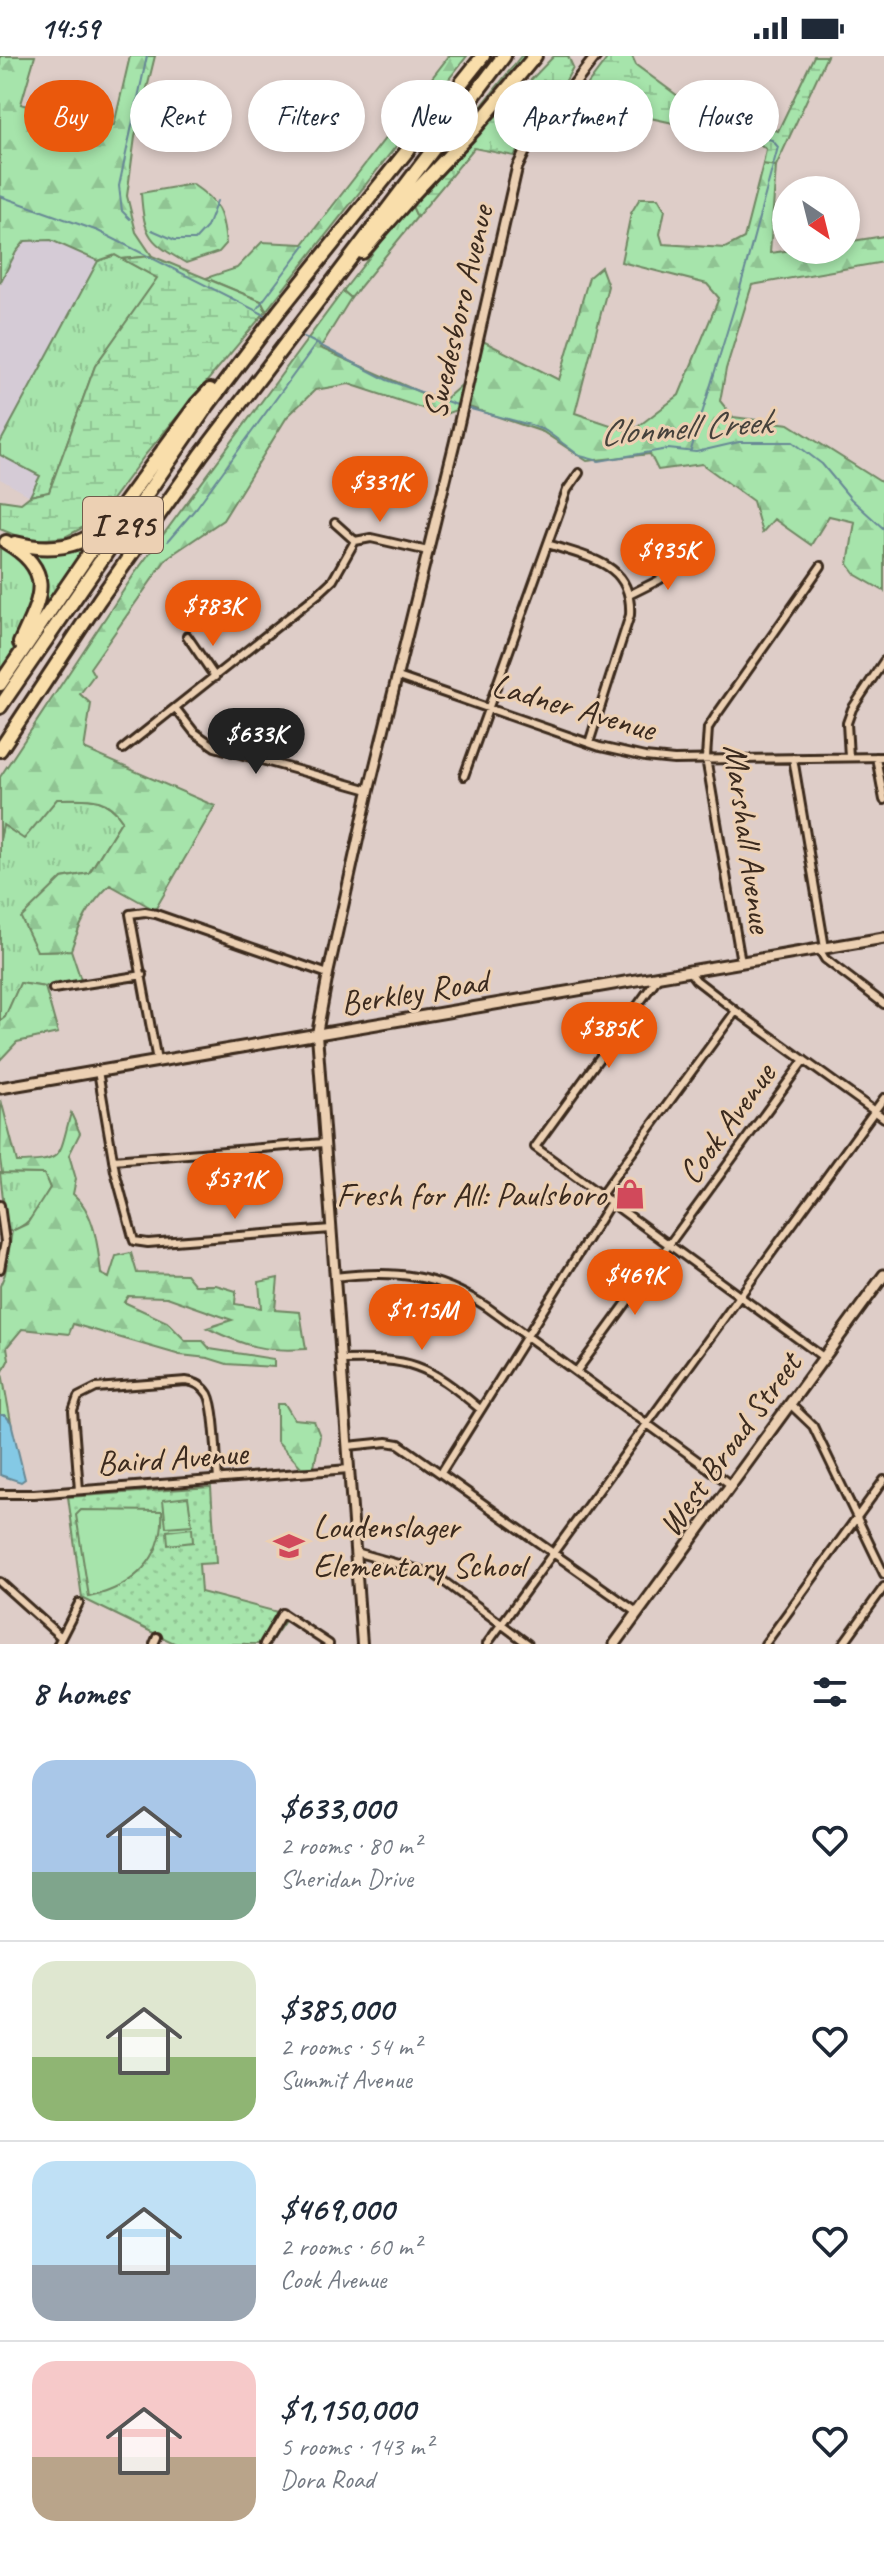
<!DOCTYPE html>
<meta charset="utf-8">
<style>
body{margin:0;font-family:Caveat,sans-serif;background:#f2f2f3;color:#1f2937;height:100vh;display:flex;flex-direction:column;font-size:30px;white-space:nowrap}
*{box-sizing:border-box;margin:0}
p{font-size:26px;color:#747a83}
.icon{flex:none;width:44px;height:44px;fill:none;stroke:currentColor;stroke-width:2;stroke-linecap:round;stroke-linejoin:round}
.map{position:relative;height:1588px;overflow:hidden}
.details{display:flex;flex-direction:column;background:#fff;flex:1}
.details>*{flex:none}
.hud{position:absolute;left:24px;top:24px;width:836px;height:72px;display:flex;gap:16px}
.needle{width:52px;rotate:145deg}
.buttons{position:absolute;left:772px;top:120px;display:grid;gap:16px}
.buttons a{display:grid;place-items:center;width:88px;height:88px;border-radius:50%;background:#fff;box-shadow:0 4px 12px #0003;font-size:40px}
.price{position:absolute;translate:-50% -68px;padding:0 18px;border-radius:28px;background:#ea580c;color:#fff;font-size:26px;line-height:52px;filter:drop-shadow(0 2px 4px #0008)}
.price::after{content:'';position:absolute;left:50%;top:48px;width:24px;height:18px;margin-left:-12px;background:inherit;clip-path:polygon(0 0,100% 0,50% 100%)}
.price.current{background:#222;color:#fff}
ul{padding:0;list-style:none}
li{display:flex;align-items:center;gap:24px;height:200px;padding:0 32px}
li+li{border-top:2px solid #e0e1e3}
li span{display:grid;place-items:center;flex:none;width:224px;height:160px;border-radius:24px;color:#555}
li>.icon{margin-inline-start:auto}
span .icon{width:96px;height:96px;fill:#fffc;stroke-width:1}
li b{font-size:34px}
h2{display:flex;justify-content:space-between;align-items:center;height:96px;padding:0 32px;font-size:34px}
.pill{padding:0 28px;border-radius:36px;background:#fff;box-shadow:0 4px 12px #0003;font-size:28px;line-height:72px}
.pill.current{background:#ea580c;color:#fff}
.status{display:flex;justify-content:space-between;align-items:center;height:56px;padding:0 40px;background:#fff;direction:ltr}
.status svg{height:22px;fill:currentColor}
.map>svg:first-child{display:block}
.built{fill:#d5cbd6}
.grass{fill:url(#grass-tufts);stroke:#708764;stroke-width:2}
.forest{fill:url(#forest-firs);stroke:#708764;stroke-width:2}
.wetland{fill:url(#wetland-marsh);stroke:#708764;stroke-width:2}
.park{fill:url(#park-dots);stroke:#708764;stroke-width:2}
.pitch{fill:#a6e4ab;stroke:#708764;stroke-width:2}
.water{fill:#84c9e5;stroke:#678995;stroke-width:2}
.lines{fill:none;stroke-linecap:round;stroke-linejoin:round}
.stream{stroke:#678995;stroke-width:2}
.minor-casing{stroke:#3b2a1e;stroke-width:12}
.tertiary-casing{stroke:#3b2a1e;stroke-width:14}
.secondary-casing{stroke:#3b2a1e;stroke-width:15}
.motorway-casing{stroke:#3b2a1e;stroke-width:18}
.minor{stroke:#ecd0b3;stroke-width:6}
.tertiary{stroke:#ecd0b3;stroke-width:8}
.secondary{stroke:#ecd0b3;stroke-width:9}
.motorway{stroke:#f9deab;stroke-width:12}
.labels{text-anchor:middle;stroke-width:6;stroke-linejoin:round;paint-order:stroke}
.shield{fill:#ecd0b3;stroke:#705c4b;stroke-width:2}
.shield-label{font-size:32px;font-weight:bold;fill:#3b2a1e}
.street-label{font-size:34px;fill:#3b2a1e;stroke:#ecd0b3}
.poi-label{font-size:34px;fill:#3b2a1e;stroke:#ecd0b3;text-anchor:end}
.water-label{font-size:36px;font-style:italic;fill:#46423c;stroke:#ecd0b3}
</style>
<div class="status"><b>14:59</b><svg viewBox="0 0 49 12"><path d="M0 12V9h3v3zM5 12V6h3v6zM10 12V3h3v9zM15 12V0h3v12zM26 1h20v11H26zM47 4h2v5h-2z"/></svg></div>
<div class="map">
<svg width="884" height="1588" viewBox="0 0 884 1588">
<defs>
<pattern id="grass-tufts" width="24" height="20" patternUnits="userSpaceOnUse" patternTransform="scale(2)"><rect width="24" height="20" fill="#a6e4ab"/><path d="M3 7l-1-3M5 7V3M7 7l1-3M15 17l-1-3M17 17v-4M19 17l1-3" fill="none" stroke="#90c493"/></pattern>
<pattern id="forest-firs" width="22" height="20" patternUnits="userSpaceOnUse" patternTransform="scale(2)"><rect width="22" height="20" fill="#a6e4ab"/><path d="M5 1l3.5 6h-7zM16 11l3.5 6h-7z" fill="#90c493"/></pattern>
<pattern id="wetland-marsh" width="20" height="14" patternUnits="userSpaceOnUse" patternTransform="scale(2)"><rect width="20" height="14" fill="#a6e4ab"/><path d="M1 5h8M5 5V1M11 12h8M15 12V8" fill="none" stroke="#90c493"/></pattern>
<pattern id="park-dots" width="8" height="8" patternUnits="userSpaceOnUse" patternTransform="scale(2)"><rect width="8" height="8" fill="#a6e4ab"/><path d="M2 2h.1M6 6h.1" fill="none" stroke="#90c493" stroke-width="1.8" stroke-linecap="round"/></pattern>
</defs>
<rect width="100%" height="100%" fill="#decdc8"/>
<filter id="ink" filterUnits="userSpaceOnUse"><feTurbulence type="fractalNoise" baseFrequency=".0125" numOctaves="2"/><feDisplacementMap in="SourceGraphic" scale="16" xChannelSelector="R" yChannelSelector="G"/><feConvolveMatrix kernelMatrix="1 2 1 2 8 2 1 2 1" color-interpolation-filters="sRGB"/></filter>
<g filter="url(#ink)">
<!-- built -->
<path class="built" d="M51,184L98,205L0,387V227L16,196L25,185Z
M0,399L40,420L30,440L0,423Z"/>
<!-- grass -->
<path class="grass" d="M521,0H532L463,81L459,79Z
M411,148L417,161L351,242L343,235Z
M115,199L158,222L95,310L49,436L30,440L40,420L0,399V387L98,205Z
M88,488L37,566L45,519L29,495L54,498Z
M0,489C18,495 34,507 36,527C39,547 10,600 0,619Z
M57,743C85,743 105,738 122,764L89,817L62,822L37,895L71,894L81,924L45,931L21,927L5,961L0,965V783L3,769Z
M0,1117L45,1118L50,1132C38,1151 32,1171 7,1176Z"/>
<!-- forest -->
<path class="forest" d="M0,0H35L21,48L94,73L114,69L130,0H155L135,81L127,140L136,176L152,200L122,203L115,199L98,205L51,184L25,185L16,196L0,227Z
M449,0H467L266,255L261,245L206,222L237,212L262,186L303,188Z
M763,108L776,110L770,197L792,194H846V186L884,180V206L752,229L726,313L720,345L733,361L789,368L884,428V535L856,519L848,508L855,466L829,460L811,489L774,463L762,477L753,445L702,408L658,414L650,398L587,405L543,376L466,350L443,359L349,328L315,334L287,361L223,464L167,502L90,612L94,619L80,638L91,648L84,693L215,750L155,854L110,829C89,849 80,867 71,894L37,895L21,862L62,822L89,817L122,764C105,738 85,743 57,743L24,783L3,769L0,783V721L135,517L343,235L351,242L320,292L442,346L473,319L481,284L559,324L589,221L601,211L608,230L575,357L631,376L679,339L719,242L707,228L621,206L631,157L640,142H658L665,154L660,178L663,188L725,192L744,182Z
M192,128C219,146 223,156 226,188L219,196L186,207C150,186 144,182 141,137Z
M20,927L45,931L58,977L17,986L0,1004V965L5,961Z
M1,1044L17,1106C66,1105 58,1101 71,1057L80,1077L69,1099L76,1123L73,1138C95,1156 98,1191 101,1218L109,1222L116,1200L131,1197L137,1217L186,1218L195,1229H216L236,1235L235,1248L261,1252L259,1226L278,1222L275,1254L300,1256L306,1293C263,1296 245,1290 207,1272L232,1264L167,1241L128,1240L124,1246L167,1266L186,1285H203L210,1293L274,1303V1311L227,1308L208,1302L180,1299L73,1268L69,1278L22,1273L7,1291L9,1303L2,1317L11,1366L5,1359H0V1230L5,1218L12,1175L27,1168L50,1132L44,1118L2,1117L0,1103Z
M277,1348H285L294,1363L314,1365L320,1380L314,1411H301L277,1385Z"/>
<!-- wetland -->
<path class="wetland" d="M554,0H568L573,11L558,40L514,100L474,92L417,161L411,148Z
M609,0H632L636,9L716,68L724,61L778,75L814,0H827L776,110L763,108L766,93L756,85L650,62L645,78L629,83L567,56Z
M152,200L261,245L266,255L145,399L97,464L65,481L29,485L0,473V444L21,447L30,440L49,436L95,310L157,222L122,203Z"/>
<!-- park -->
<path class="park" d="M211,1431L216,1507L199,1508L201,1536L289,1559L269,1588H176L82,1542L68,1441Z"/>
<!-- pitch -->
<path class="pitch" d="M188,1441L192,1469L166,1471L163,1444Z
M81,1454L162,1455C165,1503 133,1531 89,1541L76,1459Z
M192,1472L193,1486L168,1489L167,1475Z"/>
<!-- water -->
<path class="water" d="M0,1359H5L11,1366L25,1423L21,1426L0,1419Z"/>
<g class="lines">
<!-- stream -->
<path class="stream" d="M0,140L98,175L265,259
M130,163L122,155L119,130L147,0
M152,174L175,184H195L207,171L217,145
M256,254L305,189
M304,281L387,324L457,349
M467,352L534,370L546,375L580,400L599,405L668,393L696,396L739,386H793L822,408L851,443L884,473
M691,394L739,236L778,91L772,84L709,70
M168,485L197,451L316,288"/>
<!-- minor casing -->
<g class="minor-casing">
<path id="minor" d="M335,467L355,485
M548,488C588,502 633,506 630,559L589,687
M629,539L659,524L690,504
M187,580L215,621
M398,621L600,691L645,701L674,704L884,701
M176,653L194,676L215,691L369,734
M123,693L318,538L333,524L355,485L371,482L428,495
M849,701L847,667L852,653L884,605
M876,701L884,744
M793,702L825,892
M464,720L567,434L579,417
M819,893L825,903L884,948
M741,906L706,702L708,672L715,661L821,510
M689,915L696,924L736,955L884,1062
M659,920L535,1091L823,1301
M53,933L143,919
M157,1005L130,858L145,856L156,858L328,918
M98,1015L115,1115L134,1185L148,1187L331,1173
M113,1104L324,1087
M601,1139L736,955
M0,1149L5,1186L0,1213
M334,1221C395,1214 435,1217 487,1251L731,1429
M341,1304C411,1302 426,1307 480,1353
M576,1316L804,1004
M790,1348L813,1370L884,1518
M348,1390L387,1386L399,1388L638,1557
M441,1417L611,1146
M79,1434L73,1355L78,1341L96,1332L186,1325C196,1326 203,1330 208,1338C216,1353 216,1404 218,1423
M0,1438H34L349,1413
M355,1496L434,1518L528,1588
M0,1526L61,1581
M58,1588L79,1547
M154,1588L157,1581
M264,1588L282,1557L329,1588
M487,1588L884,1042
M765,1588L884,1424
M843,1588L884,1531"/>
</g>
<!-- tertiary casing -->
<g class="tertiary-casing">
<path id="tertiary" d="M362,1588L317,978L328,918L369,734L455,385L517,112L530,85L596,0"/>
</g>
<!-- secondary casing -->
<g class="secondary-casing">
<path id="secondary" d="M0,1032L884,882
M615,1588L884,1219"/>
</g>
<!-- motorway casing -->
<g class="motorway-casing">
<path id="motorway" d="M362,196L411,140L474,73L535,0
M6,486C57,516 40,543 20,587
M15,487C46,495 77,494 102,471
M0,628L114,461L196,349L210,334
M0,651L208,349L279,255L483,0
M0,694L99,544L201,399L504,0"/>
</g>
<!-- minor -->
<use href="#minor" class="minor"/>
<!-- tertiary -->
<use href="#tertiary" class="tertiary"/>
<!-- secondary -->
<use href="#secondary" class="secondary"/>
<!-- motorway -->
<use href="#motorway" class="motorway"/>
</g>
</g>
<!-- icons -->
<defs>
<g id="shop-bare" transform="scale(2.4)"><path d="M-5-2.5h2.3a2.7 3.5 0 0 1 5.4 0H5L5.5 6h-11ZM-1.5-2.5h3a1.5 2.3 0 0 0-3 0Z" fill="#d1495b" stroke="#ecd0b3" stroke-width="2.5" paint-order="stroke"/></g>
<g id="school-bare" transform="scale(2.4)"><path d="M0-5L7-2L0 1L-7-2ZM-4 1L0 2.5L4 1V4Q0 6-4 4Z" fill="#d1495b" stroke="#ecd0b3" stroke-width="2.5" paint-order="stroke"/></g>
</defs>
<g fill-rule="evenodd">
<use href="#shop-bare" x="630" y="1138"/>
<use href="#school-bare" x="289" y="1490"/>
</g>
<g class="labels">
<!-- shield labels -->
<rect class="shield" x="83" y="441" width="80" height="56" rx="6"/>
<g class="shield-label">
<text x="123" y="480">I 295</text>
</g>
<!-- street labels -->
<g class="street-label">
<text transform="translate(457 256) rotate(-77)" y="12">Swedesboro Avenue</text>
<text transform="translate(574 650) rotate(16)" y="12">Ladner Avenue</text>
<text transform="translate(749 782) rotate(82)" y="12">Marshall Avenue</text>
<text transform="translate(414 935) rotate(-9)" y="12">Berkley Road</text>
<text transform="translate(726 1067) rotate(-54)" y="12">Cook Avenue</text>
<text transform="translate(729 1388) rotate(-54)" y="12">West Broad Street</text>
<text transform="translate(172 1401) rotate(-4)" y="12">Baird Avenue</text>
</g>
<!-- poi labels -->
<g class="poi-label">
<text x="606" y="1150">Fresh for All: Paulsboro</text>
<text x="313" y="1482" text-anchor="start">Loudenslager<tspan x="313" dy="39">Elementary School</tspan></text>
</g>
<!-- water labels -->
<g class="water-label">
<text transform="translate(685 370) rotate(-4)" y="13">Clonmell Creek</text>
</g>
</g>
</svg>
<div class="buttons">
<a><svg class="needle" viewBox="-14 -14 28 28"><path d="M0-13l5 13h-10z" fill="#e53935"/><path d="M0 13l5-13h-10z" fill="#747a83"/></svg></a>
</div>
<b class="price" style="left:380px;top:468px">$331K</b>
<b class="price" style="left:668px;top:536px">$935K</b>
<b class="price" style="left:213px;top:592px">$783K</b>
<b class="price current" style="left:256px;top:720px">$633K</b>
<b class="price" style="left:609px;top:1014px">$385K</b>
<b class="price" style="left:235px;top:1165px">$571K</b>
<b class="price" style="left:635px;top:1261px">$469K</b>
<b class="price" style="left:422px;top:1296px">$1.15M</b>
<div class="hud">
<a class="pill current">Buy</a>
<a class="pill">Rent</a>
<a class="pill">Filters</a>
<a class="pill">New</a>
<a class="pill">Apartment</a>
<a class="pill">House</a>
</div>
</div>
<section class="details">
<h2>8 homes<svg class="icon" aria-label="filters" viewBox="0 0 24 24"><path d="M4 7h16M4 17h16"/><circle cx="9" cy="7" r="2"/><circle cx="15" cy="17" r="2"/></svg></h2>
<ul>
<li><span style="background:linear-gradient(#a9c7e8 70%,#7fa58c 0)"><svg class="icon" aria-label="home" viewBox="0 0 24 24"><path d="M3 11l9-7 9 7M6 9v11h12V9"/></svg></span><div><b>$633,000</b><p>2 rooms · 80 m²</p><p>Sheridan Drive</p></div><svg class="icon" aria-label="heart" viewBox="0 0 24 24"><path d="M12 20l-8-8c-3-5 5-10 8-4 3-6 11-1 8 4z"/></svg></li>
<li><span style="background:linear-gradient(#dfe7d0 60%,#8fb573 0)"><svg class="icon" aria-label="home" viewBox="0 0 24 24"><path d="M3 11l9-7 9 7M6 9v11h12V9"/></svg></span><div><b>$385,000</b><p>2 rooms · 54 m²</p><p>Summit Avenue</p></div><svg class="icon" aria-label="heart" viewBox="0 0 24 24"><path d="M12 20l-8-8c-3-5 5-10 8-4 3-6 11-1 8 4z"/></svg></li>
<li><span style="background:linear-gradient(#bfe0f5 65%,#9aa5b1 0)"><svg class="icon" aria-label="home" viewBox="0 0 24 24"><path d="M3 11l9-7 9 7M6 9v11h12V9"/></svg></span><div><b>$469,000</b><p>2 rooms · 60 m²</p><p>Cook Avenue</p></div><svg class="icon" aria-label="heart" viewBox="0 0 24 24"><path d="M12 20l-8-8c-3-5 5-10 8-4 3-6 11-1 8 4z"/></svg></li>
<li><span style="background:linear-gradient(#f6c9c9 60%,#b9a48a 0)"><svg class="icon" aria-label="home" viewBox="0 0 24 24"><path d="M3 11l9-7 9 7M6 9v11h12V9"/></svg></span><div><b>$1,150,000</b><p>5 rooms · 143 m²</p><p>Dora Road</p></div><svg class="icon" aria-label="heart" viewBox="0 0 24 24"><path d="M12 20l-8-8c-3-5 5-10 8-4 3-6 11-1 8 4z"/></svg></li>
</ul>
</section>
